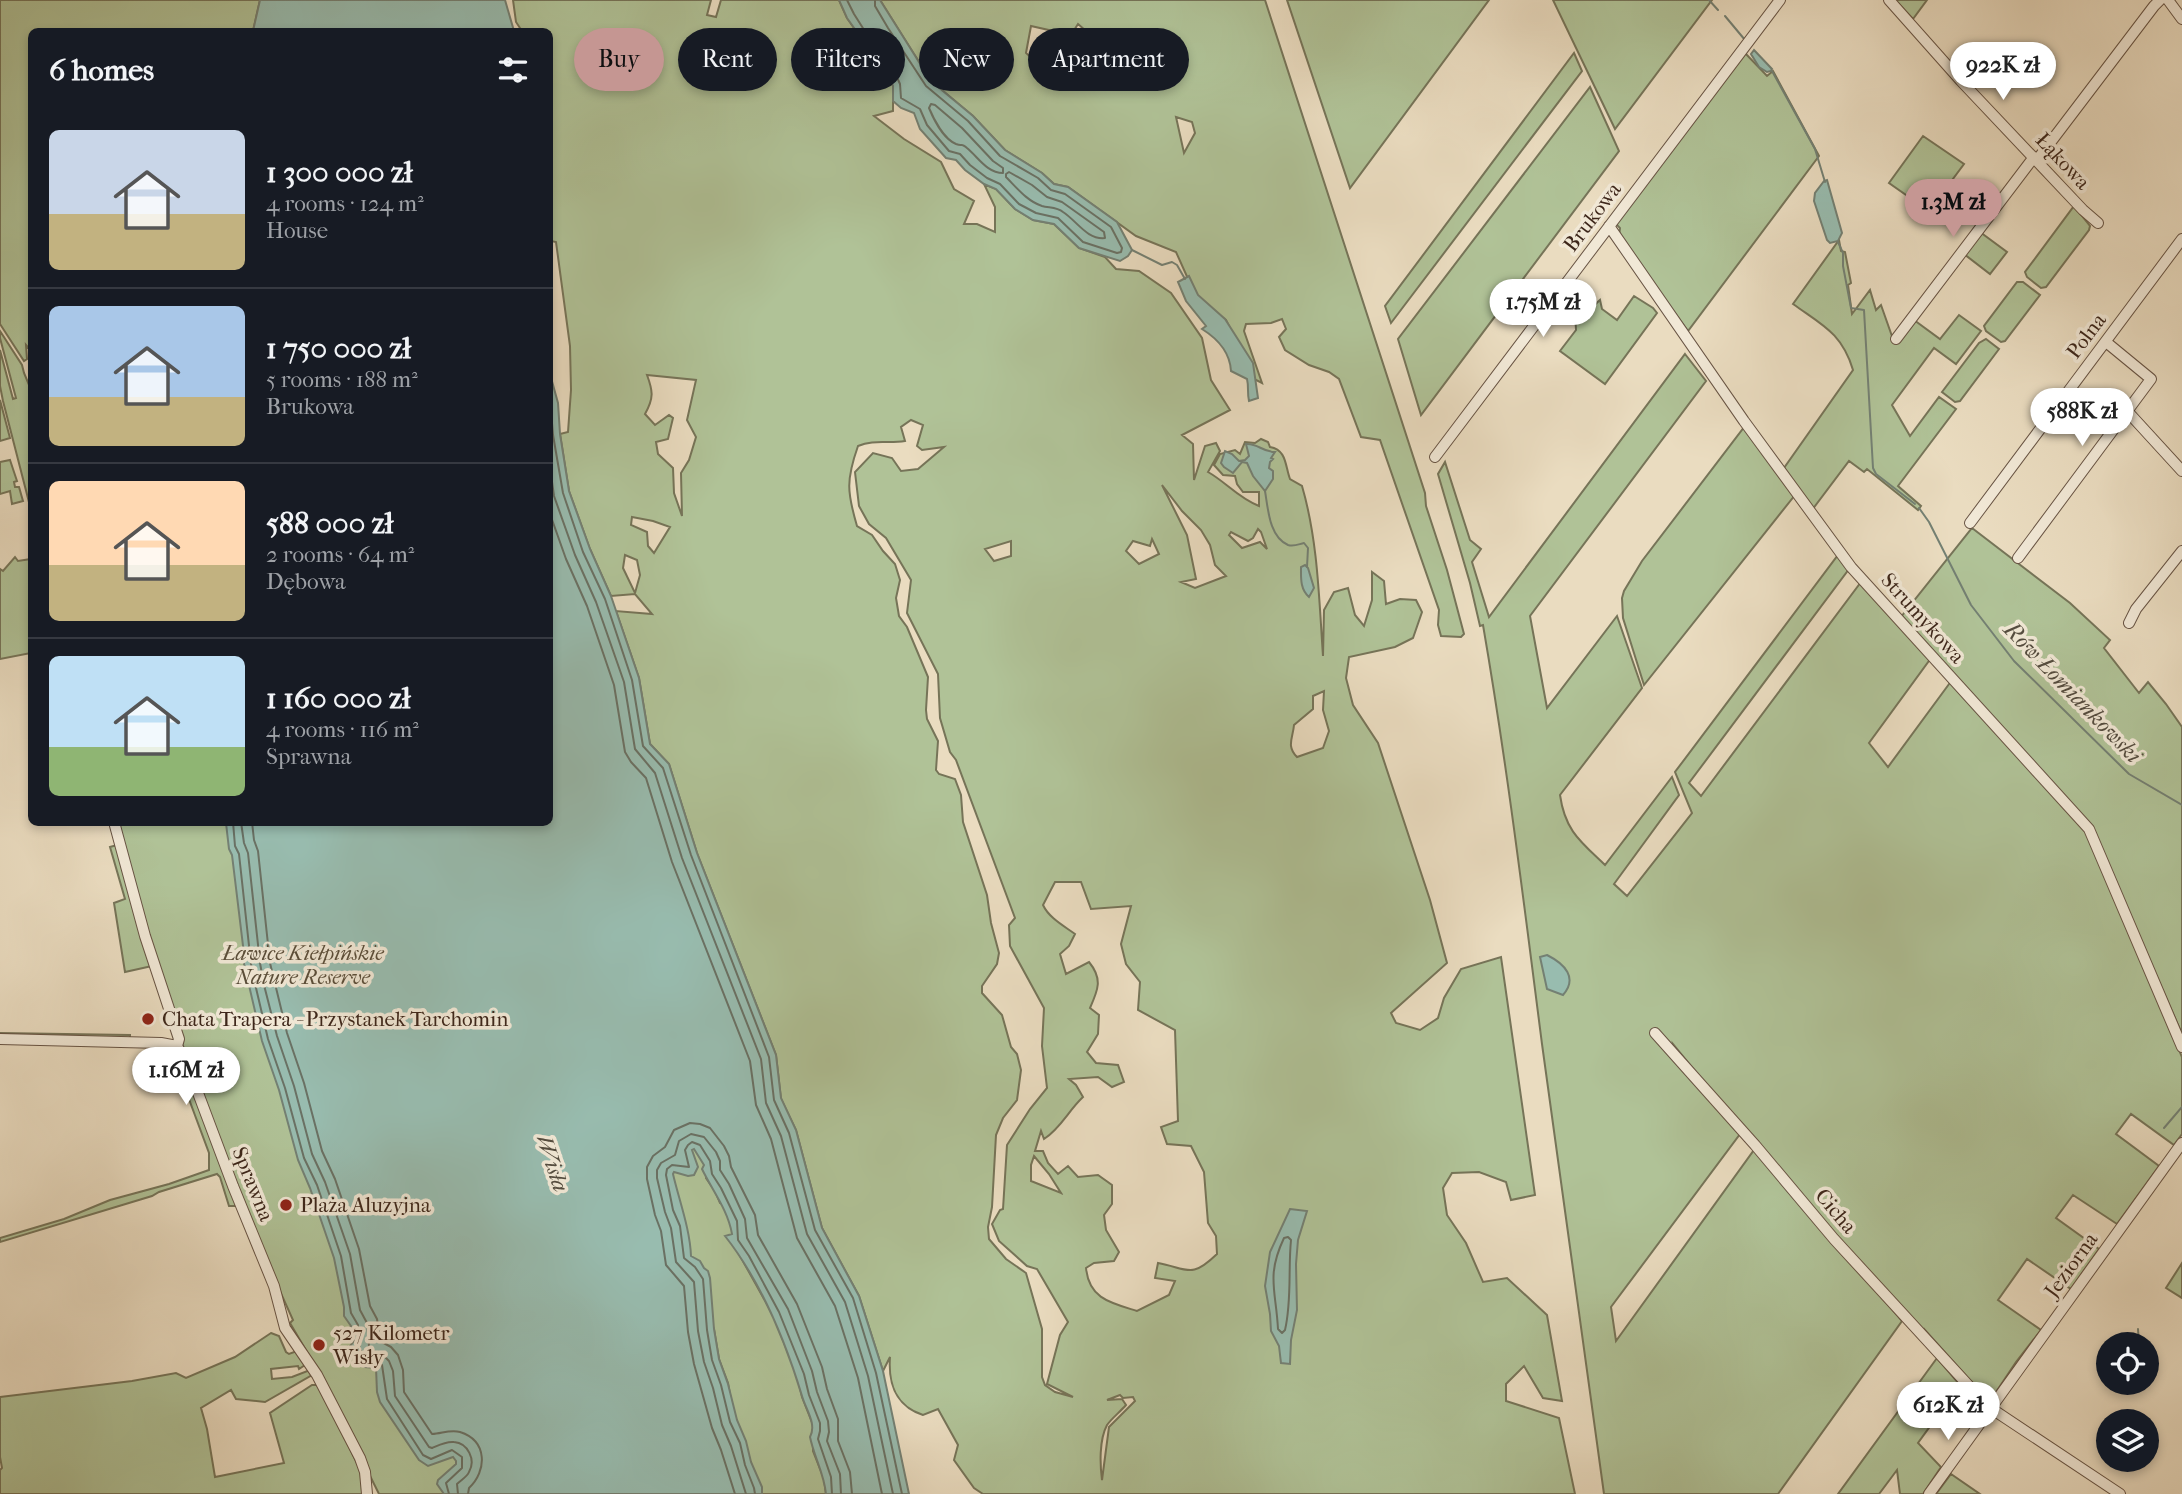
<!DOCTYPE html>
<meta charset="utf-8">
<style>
body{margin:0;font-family:"IM FELL French Canon",serif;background:#242831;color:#f1f3f6;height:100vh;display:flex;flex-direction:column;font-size:26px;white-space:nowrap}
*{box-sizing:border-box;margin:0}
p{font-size:23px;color:#9ea1a6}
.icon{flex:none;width:38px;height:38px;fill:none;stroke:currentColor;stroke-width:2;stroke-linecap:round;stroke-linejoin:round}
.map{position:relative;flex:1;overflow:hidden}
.details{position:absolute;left:28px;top:28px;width:525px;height:798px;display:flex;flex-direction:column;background:#171b24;border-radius:10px;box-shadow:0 4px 10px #0003}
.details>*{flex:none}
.hud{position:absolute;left:574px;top:28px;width:665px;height:63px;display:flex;gap:14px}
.buttons{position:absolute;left:2096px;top:1332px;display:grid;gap:14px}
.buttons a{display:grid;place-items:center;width:63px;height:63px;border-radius:50%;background:#171b24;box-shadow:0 4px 10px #0003;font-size:35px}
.price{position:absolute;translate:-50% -60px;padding:0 16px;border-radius:24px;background:#fff;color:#222;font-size:23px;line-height:46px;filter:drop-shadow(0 2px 4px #0008)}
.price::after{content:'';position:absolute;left:50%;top:42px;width:21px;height:16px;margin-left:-10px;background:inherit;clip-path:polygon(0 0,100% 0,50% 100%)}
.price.current{background:#c59692;color:#111}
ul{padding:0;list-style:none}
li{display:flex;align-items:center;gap:21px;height:175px;padding:0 21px}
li+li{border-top:2px solid #363941}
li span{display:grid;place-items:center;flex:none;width:196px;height:140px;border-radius:10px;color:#555}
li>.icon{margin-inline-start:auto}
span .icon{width:84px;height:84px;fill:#fffc;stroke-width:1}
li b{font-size:30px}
h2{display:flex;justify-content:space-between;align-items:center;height:84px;padding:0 21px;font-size:30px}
.chip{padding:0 24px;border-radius:32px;background:#171b24;box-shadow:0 4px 10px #0003;font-size:24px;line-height:63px}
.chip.current{background:#c59692;color:#111}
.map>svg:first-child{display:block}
.green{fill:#b0c297;stroke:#767458;stroke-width:2;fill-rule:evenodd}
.water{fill:#98bcaf;stroke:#748073;stroke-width:2}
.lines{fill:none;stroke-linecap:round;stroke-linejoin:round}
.shore{stroke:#6a7164;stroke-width:2}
.stream{stroke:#748073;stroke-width:2}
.minor-casing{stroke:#685444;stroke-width:12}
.minor{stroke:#f1e8d6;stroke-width:10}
.poi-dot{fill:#8f2418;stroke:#f1e8d6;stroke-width:2.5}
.labels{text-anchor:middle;stroke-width:7;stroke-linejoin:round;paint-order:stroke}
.street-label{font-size:21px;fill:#3d261a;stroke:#f1e8d6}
.park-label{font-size:21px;font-style:italic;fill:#5a4d39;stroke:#f1e8d6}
.poi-label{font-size:21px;fill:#3d261a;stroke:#f1e8d6;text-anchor:start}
.water-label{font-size:23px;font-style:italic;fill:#544c3f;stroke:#f1e8d6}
</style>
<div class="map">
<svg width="2182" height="1494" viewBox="0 0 2182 1494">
<rect width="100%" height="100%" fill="#eadcc0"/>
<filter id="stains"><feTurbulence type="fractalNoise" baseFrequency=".00286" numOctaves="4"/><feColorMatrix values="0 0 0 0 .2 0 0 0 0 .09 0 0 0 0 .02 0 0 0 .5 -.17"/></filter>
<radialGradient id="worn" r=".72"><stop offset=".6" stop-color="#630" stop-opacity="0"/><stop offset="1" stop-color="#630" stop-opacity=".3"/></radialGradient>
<!-- green -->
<path class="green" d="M0,0H260L253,31L32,32V352L26,345L27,359L24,361L0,324Z
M513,0H711L707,15L716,17L721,0H839L847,18L869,49L880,56L893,86V111L874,116L904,139L941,162L954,189L974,201L964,224H977L995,232V207L984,184L996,189L1015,209L1033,220L1054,224L1079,248L1105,257L1116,269L1139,271L1171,293L1202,338L1211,380L1230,410L1182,435L1193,444L1194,480L1205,446L1216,443L1220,451L1208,472C1226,482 1238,498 1259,506V492H1243L1237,484L1235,476L1223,475L1214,465L1220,454L1235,450L1240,454L1245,442L1255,443L1261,439L1268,442L1270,447C1287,450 1285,466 1290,479L1302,486C1318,541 1319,599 1323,656L1324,610L1334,592L1348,588L1355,615L1364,626L1372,600V572L1384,581L1386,604L1400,599L1416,600L1422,612L1413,638L1395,647L1349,657L1346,678L1353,705L1378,743L1430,900L1447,963L1391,1013L1396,1023L1420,1030L1438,1018L1444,998L1461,969L1501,957L1535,1195L1511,1200L1506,1182L1479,1172L1452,1173L1443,1188L1447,1215L1466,1243L1483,1282L1507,1278L1547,1315L1562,1401L1543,1398L1524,1366L1506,1384V1401L1559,1418L1575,1494H983L974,1488L954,1460L958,1445L938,1409L923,1415C896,1406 888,1385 890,1357L883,1371L859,1296L822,1228L796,1130L781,1099L776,1055L697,853L669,764L650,744L639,678L616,611L652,614L635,594L611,596L590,549L569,491L560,434L568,432L571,390L570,346L556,242L551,241L550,32L522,31L516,22ZM647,375L696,380L687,420L696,437L689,460L681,473L682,516L674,493L673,468L658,454L656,442L668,439L673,418L669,415L655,425L645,414C654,398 653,391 647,375ZM911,420L923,425L917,446L922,450L944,447L918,469L901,471L892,458L873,453L855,472L859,506L869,524L886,538L911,580L907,613L938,674L940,718L950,752L956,760L1015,918L1009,925L1010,946L1044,1008L1042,1046L1047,1088L1030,1109L1007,1145L1003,1209L1000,1210L992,1224L999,1241L1027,1266L1037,1269L1068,1322L1060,1335L1047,1384L1073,1397L1055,1392L1045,1385L1042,1377V1329L1026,1273L1006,1259L989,1239L988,1227L992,1207L996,1135L1003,1118L1017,1100L1021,1070L1017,1054L1011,1047L1002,1015L982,993V986L997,964L999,953L991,923L987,895L963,822L961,795L955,779L939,774L936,770L938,741L927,719L926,710L928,677L907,627L899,616L896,598L900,580L895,564L883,551L872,535L857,526C847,492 846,480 858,446C874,439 888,444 905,441L901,427ZM1162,485L1182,511L1201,530L1210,545L1215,565L1226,576L1195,588L1181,582L1196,579L1187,535ZM632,517L653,521L670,527L654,553L648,546L647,532L631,525ZM1258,529L1261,532L1267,549L1260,542L1242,548L1229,535L1231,532L1248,541L1253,538ZM1152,539L1159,554L1139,564L1126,551L1133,541L1150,546ZM1011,541V556L994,561L985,549ZM625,555L637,560L640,575L635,593L623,568ZM1324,691L1323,710L1329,731L1323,748L1297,757C1286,746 1293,738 1294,725L1313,709V696ZM1055,882H1081L1091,909L1131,906L1121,944L1126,964L1140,982L1138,1010L1175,1030L1178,1121L1161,1127L1167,1144L1191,1146L1204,1172L1208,1223L1216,1236L1217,1254C1191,1279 1189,1269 1158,1263L1155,1278L1175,1281L1169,1295L1137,1311C1111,1303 1089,1299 1086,1268L1094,1263L1114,1261L1119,1252L1106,1230L1104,1215L1112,1204V1185L1098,1175L1078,1177L1068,1166L1058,1174L1048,1163L1043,1151H1035L1041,1131L1044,1139C1061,1128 1068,1111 1083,1097L1076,1085L1069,1079L1098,1077L1112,1087L1124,1082L1118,1065L1096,1063L1087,1052L1098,1034L1099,1015L1090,1008C1098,990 1103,979 1089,962L1066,974L1060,954L1069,946L1075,934C1064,926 1049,918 1043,905ZM1034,1156L1049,1174L1061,1193L1031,1181V1165ZM1120,1395L1123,1398L1133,1397L1135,1401L1109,1427L1102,1480C1100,1465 1099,1440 1107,1425C1112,1418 1120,1412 1126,1405L1122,1399L1107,1400Z
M880,0H1265L1425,493L1426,506L1447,570L1464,634L1461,637L1441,636L1438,625L1439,610L1380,440L1361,437L1339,379L1329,372L1309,365L1285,350L1279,337L1286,329L1282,319L1271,323L1246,324L1244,331L1262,383L1254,379L1226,320L1198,301L1176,252L1136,236L1068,187L1054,184L1042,173L1005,150L973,116L931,81ZM1078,24L1101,44L1077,45L1064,67L1044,69L1026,53L1031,26L1071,35ZM1176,117L1192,122L1195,133L1184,153Z
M1287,0H1489L1350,188Z
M1553,0H1712L1615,129Z
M1895,0H1927L1913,19Z
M1574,53L1582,71L1391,323L1385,306Z
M1745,53L1767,76L1773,71L1819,156L1688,331L1619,237L1620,228L1616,224Z
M1590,87L1619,151L1421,415L1398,339Z
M1923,136L1964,164L1929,211L1889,183Z
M2074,206L2090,226L2089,230L2046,287L2041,288L2027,277L2025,272Z
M1980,232L2007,252L1990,274L1964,254Z
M1839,240L1841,251L1845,252L1851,283L1848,285L1852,314L1870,290L1876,310L1881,305L1893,339L1914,320L1940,339L1959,315L1981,331L1956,364L1934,348L1892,405L1910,436L1939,397L1956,409L1898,486L1921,506L1918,510L1867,469L1864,472L1849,461L1812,510L1784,468L1853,370C1842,333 1822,325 1793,304Z
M2017,282H2023L2040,295L2005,341L2001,342L1986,331L1984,326Z
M1634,296L1653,308L1657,313L1605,384L1560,351L1576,330L1575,313L1591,308L1600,300L1602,309L1617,320Z
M0,331L22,365L24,373L29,385L31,376V510L3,401L0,386V350L13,399L16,398L0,338Z
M1986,339L1999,349L1960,401L1955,402L1942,392L1979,343Z
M1685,354L1706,381L1530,616L1547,708L1617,616L1642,688L1560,795C1565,831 1581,842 1605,865L1672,777L1679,795L1614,884L1627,896L1692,813L1675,772L1838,555L1849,569L1689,783L1701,796L1861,582L1931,658L1869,743L1888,767L1952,680L2087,830L2182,1057V1134L2174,1145L2131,1114L2116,1134L2159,1166L2117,1224L2073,1195L2056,1218L2099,1249L2071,1289L2027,1259L1998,1300L2041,1330L2016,1362L1992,1398L1985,1397L1924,1329L1922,1332L1795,1189L1760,1144L1708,1087L1673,1044L1676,1062L1740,1134L1611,1307L1616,1341L1754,1150C1801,1209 1853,1263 1902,1321L1778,1494H1604C1584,1344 1562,1194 1542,1044C1524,904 1507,764 1483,625L1480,626L1470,583L1438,474L1445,462L1470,540L1481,549L1472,562L1489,617Z
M0,400L10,438L0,441Z
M1745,426L1795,495L1644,685L1623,618L1622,598L1624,591L1642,561Z
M10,460L17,481L14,482L15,487H19L23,501L12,504L10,491L0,494V462Z
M1972,528L2070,603L2110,640L2104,648L2139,693L2148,682L2166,704L2182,727V1034L2091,828L1901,617Z
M15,557L18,561L31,559V653L0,659V569L3,571Z
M113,823H424L642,1494H379L317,1369L290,1323L293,1320L242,1207L169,1009Z
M117,845L152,966L125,972L114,903L125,899L110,847Z
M0,1033L130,1035V1039L0,1036Z
M154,1046L167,1047L179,1055L238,1206H229L220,1177L217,1174L159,1192L152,1196L0,1242V1238L64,1219L110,1200L169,1184L209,1170V1153L174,1059L170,1053L158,1050Z
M625,1139L695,1149L709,1168L706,1178L715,1191L720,1203L729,1206L735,1247L773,1315L797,1376L802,1397L813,1425V1451L824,1479L826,1494H760L742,1461L728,1383L719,1359L714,1329Z
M2182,1263V1298L2166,1288Z
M271,1333L279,1336L286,1352L289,1354L297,1351L305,1365L299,1369L298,1366L271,1369L272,1379L292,1377L310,1370L312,1375L265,1402L236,1399L231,1390L201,1408L207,1429L215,1477L284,1463L270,1413L312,1385H320L363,1476L364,1494H0V1470L2,1468L0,1457V1397L132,1381L176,1373L186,1378L235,1357Z
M1937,1358L1960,1385L1918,1443L1941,1467L1923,1494H1900L1897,1470L1879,1494H1838Z
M1951,1474L1980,1494H1936Z"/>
<!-- water -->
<path class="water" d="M260,0H505L514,31H253Z
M839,0H880L931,81L973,116L1005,150L1042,173L1054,184L1068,187L1117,222L1132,250L1128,256L1120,261L1079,248L1054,224L1033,220L1015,209L996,189L984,184L965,170L956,160L946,158L920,129L914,113L901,108L893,101V86L880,56L869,49L847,18Z
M1754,50L1772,69L1771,71L1767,72L1759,67L1751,54Z
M1827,180L1842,233L1838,241L1830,243L1827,240L1814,201L1815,193L1824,181Z
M1189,276L1198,295L1225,319L1253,363L1258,398L1249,401C1247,393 1249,387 1247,379L1231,371C1230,353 1218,339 1202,329L1206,326L1186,301L1178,282Z
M550,374L558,403L560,434L569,491L590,549L611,596L639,678L650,744L669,764L697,853L776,1055L781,1098L796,1130L822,1228L859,1296L883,1371L909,1494H826C824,1473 814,1457 810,1437C817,1424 806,1410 802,1396C785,1340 762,1283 725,1236L732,1234C728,1210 712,1190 702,1169L704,1165L694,1149L692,1150L698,1167L694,1175L688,1176L674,1172L673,1174C679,1200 690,1229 691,1256L700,1261L704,1268L708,1271L710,1278L714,1329L719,1359L728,1384L737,1420L746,1441L751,1462L762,1487V1494H444L437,1484L438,1480L456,1464V1461L453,1457L428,1466L419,1460L380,1402L377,1392L376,1368L365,1367L356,1355H351L350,1346L354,1341L351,1337L349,1330L351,1326L344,1316V1307L334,1258L310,1188L298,1160L279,1090L262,1041L244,964V954L232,855L229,849L226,823L550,822Z
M1246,444C1258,443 1262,452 1275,452L1271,458L1273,459L1270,462L1269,468L1273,471V479L1265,491L1253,476L1247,463L1242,462L1233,473L1224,467L1221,463L1225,451L1232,454L1239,461L1245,460L1249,456Z
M1305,565L1308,568L1314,588L1309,597C1300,589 1301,578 1301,567Z
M1547,955C1565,964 1578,978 1563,995L1547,989L1540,957Z
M1290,1209L1307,1211L1298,1240L1296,1264L1297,1310L1291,1340L1290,1364L1281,1363L1279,1346L1271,1331L1270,1314L1265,1286L1270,1252Z"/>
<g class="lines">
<!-- shore -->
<path class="shore" d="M847,0L854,14L873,44L886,53L900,84L901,98L920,109L927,125L949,151L960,154L970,165L987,178L1000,184L1019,204L1036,213L1058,218L1083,242L1117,253L1121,252L1122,248L1111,227L1065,194L1051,190L1038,178L1000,156L968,121L926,86L888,28L875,6V0
M931,104L935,105L962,128L993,161L1003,168V173C987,173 978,157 967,148C960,142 964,147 956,144C944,139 934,120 929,108Z
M1009,172L1032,185L1047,197L1062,202L1104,232L1105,238C1087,240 1077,221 1063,212C1057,207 1049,208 1042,206C1027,201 1017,188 1006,177V174Z
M550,399L553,435L563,493L583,552L605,599L632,680L643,746L663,768L691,855L769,1057L774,1100L789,1133L815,1230L853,1298L876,1373L902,1494
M550,468L554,496L575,555L596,602L624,682L635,749L655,773L682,858L761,1059L766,1103L781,1136L807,1234L845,1302L868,1376L893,1494
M550,514L566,559L587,606L614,685L625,752L631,762L646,778L672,862L750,1061L756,1105L771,1139L797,1238L835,1306L858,1378L882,1494
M233,822L235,846L239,854L251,964L256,988L268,1039L285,1088L304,1158L317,1185L341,1256L351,1313L358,1325L357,1333L361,1340L359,1348L368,1360L377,1361L382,1365L387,1399L423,1455L431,1459L452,1450L462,1457V1468L446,1483L449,1494
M241,822L244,843L248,853L260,963L264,985L277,1036L294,1086L312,1154L325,1182L350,1254L360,1310L367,1323L369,1346L373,1351L383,1355L389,1361L393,1371L395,1396L429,1447L432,1448C439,1445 446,1441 454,1442C468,1443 476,1460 469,1472C467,1477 461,1480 457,1484L458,1494
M252,822L254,840L258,851L270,963L287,1033L304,1083L322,1151L335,1179L359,1249L370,1306L377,1319L380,1341L391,1347L398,1355L403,1370L404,1392L432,1434C441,1434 450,1429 460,1432C488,1441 487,1471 469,1488L468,1494
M1288,1237L1291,1240C1288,1270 1292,1300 1285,1330L1282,1333L1278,1329C1276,1290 1266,1276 1284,1238Z
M735,1494L721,1450L712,1428L694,1364L688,1332L684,1286L666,1265L661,1231L655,1215L647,1179V1167L653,1156L665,1147L674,1130L690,1123L700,1124L710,1128L724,1146L729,1156L731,1167L755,1215L758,1235L797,1304L822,1367L827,1389L838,1419V1441L850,1472L852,1494
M746,1494L731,1446L722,1425L713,1388L704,1362L698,1331L694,1282L676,1262L671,1228L665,1212L657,1178V1170L661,1163L675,1155L679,1141L691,1134L704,1137L716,1152L720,1161V1170L729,1184L745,1219L747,1238L788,1309L812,1371L817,1392L828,1421L829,1432L827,1441L840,1474L841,1494
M755,1494L754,1488L745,1465L740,1443L730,1422L721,1385L712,1360L707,1330L703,1279L695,1267L684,1258L680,1226L673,1210L666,1175L667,1169L672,1165L689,1167L685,1150L688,1145L692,1142L700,1145L710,1161L712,1174L721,1188L737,1221L738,1240L749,1256L779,1312L804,1374L809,1395L820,1423V1431L818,1439L831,1477L832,1494"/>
<!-- stream -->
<path class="stream" d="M1709,0L1718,10
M1725,16L1745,40
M1772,71L1815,149L1825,182
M1838,242L1843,253V266L1851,308L1864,310L1873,468L1876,474L1915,504
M1132,250L1162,265L1172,262L1177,265L1185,279
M1265,491C1268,508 1269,537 1288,545C1294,547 1299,544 1304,543L1308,548L1307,567
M1919,508L1929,522L1971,605L2014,661L2129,774L2182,805
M2164,1128L2182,1107
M2138,1329L2139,1344"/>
<!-- minor casing -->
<g class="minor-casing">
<path id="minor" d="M1889,0L1961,81L2083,210L2098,223
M2168,0L2182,19
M2037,160L2154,6L2160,0
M1609,226L1744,421L1851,567L2089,829L2182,1047
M1896,339L2034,157
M2128,412L2182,471
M1435,457L1780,0
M1970,523L2182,239
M2018,558L2151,379L2106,342
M2129,623L2136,609L2182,551
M114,822L145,936L179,1039L177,1046
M1655,1033L1755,1145L1834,1239L1980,1398L1992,1409L2120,1494
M0,1039L161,1043L177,1046L186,1061L233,1186L274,1286L285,1328L317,1375L360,1458L365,1472L367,1494
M1929,1494L2182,1143"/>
</g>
<!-- minor -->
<use href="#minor" class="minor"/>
</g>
<!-- markers -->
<g class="poi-dot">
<circle cx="148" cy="1019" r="7"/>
<circle cx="286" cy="1205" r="7"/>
<circle cx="319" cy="1345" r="7"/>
</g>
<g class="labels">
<!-- street labels -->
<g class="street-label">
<text transform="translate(2063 161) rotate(47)" y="7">Łąkowa</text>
<text transform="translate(1592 217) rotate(-53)" y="7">Brukowa</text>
<text transform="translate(2086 336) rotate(-53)" y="7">Polna</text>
<text transform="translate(1923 618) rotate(48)" y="7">Strumykowa</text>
<text transform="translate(253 1184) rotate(68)" y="7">Sprawna</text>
<text transform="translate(1836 1211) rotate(50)" y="7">Cicha</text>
<text transform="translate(2071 1265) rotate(-54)" y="7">Jeziorna</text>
</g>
<!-- park labels -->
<g class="park-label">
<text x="303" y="960">Ławice Kiełpińskie<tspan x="303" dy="24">Nature Reserve</tspan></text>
</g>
<!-- poi labels -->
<g class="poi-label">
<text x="162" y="1026">Chata Trapera - Przystanek Tarchomin</text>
<text x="300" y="1212">Plaża Aluzyjna</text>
<text x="333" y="1340">527 Kilometr<tspan x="333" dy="24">Wisły</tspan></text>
</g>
<!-- water labels -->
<g class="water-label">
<text transform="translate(2073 692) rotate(46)" y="8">Rów Łomiankowski</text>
<text transform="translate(553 1163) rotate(72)" y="8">Wisła</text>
</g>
</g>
<rect width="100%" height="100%" filter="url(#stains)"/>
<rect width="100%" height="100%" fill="url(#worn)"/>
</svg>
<div class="buttons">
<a><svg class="icon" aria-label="locate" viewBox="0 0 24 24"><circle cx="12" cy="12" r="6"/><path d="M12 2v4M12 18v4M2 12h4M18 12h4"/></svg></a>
<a><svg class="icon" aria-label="layers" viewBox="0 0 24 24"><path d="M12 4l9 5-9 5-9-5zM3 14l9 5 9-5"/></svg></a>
</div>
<b class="price" style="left:2003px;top:102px">922K zł</b>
<b class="price current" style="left:1953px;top:239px">1.3M zł</b>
<b class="price" style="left:1543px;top:339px">1.75M zł</b>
<b class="price" style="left:2082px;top:448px">588K zł</b>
<b class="price" style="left:186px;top:1107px">1.16M zł</b>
<b class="price" style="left:1948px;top:1442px">612K zł</b>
<div class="hud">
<a class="chip current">Buy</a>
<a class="chip">Rent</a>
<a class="chip">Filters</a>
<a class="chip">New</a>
<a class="chip">Apartment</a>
</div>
<section class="details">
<h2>6 homes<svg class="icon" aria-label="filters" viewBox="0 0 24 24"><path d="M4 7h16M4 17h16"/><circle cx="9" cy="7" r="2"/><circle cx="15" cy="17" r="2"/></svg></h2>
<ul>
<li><span style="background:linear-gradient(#c9d6e8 60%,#c2b280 0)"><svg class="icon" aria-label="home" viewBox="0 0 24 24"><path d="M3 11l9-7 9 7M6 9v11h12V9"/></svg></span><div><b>1 300 000 zł</b><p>4 rooms · 124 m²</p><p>House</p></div></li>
<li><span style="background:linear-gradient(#a9c7e8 65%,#c2b280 0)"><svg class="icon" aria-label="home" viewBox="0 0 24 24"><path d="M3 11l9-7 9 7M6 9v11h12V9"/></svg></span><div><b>1 750 000 zł</b><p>5 rooms · 188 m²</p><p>Brukowa</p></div></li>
<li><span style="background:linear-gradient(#ffd9b3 60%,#c2b280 0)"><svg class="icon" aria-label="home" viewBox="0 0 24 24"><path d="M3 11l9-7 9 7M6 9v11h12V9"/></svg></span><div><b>588 000 zł</b><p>2 rooms · 64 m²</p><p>Dębowa</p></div></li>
<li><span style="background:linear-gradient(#bfe0f5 65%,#8fb573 0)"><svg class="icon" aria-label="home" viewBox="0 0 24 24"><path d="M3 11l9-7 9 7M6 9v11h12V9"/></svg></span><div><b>1 160 000 zł</b><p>4 rooms · 116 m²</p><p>Sprawna</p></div></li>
</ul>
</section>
</div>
